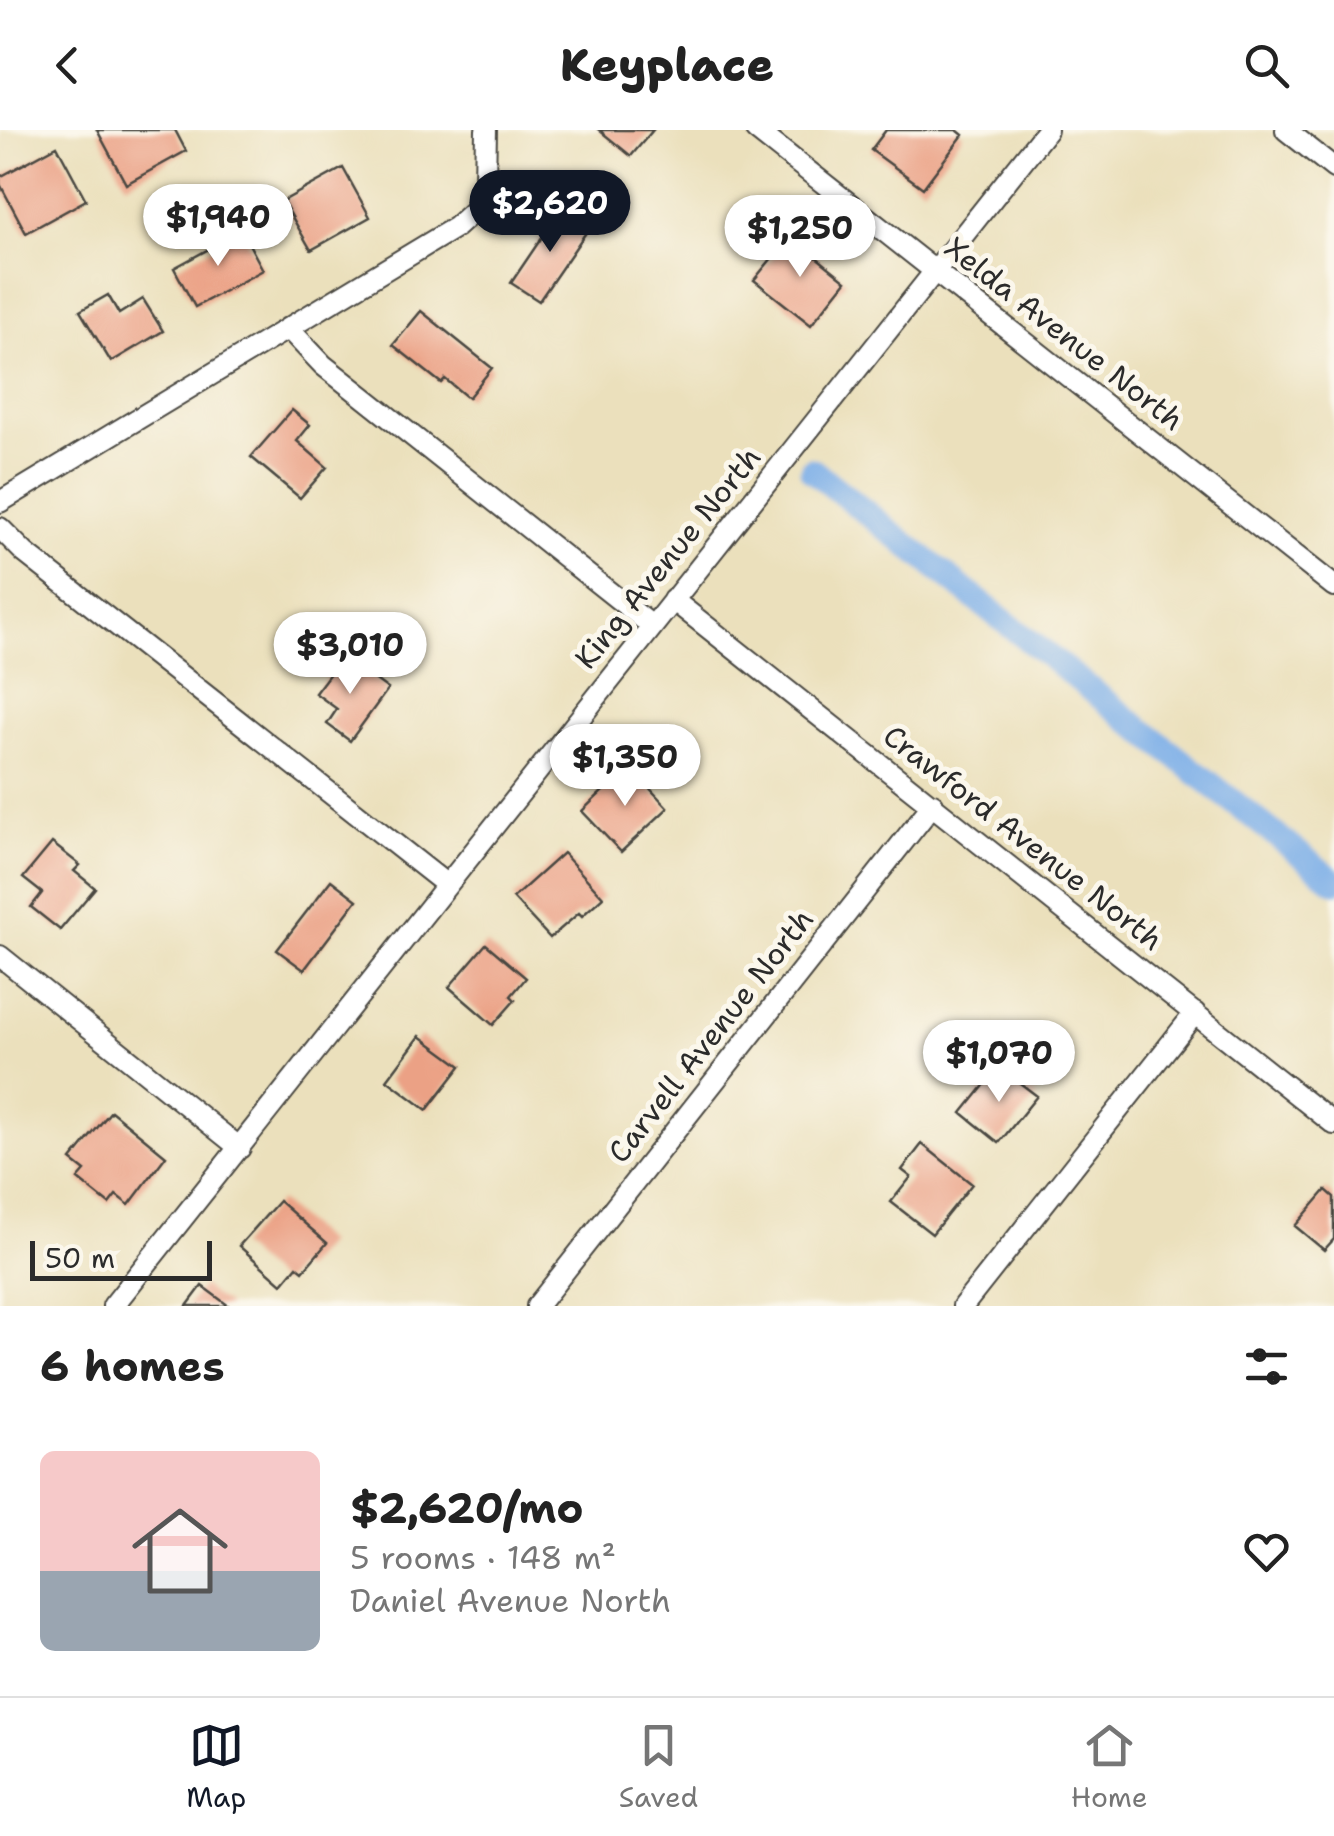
<!DOCTYPE html>
<meta charset="utf-8">
<style>
body{margin:0;font-family:"Shantell Sans",sans-serif;background:#f6f6f6;color:#222;height:100vh;display:flex;flex-direction:column;font-size:38px;white-space:nowrap}
*{box-sizing:border-box;margin:0}
p{font-size:32px;color:#767676}
.icon{flex:none;width:55px;height:55px;fill:none;stroke:currentColor;stroke-width:2;stroke-linecap:round;stroke-linejoin:round}
.map{position:relative;height:1176px;overflow:hidden}
.side{display:flex;flex-direction:column;background:#fff;flex:1}
.side>*{flex:none}
.scale{position:absolute;left:30px;bottom:25px;width:182px;box-sizing:border-box;padding-left:10px;border:5px solid #2b2b2b;border-top:0;font-size:28px;line-height:35px;white-space:nowrap;color:#2b2b2b;-webkit-text-stroke:8px #fbf7ec;paint-order:stroke}
.price{position:absolute;translate:-50% -85px;padding:0 22px;border-radius:35px;background:#fff;color:#222;font-size:32px;line-height:65px;filter:drop-shadow(0 2px 5px #0008)}
.price::after{content:'';position:absolute;left:50%;top:60px;width:30px;height:22px;margin-left:-15px;background:inherit;clip-path:polygon(0 0,100% 0,50% 100%)}
.price.selected{background:#111827;color:#fff}
ul{padding:0;list-style:none}
li{display:flex;align-items:center;gap:30px;height:250px;padding:0 40px}
li span{display:grid;place-items:center;flex:none;width:280px;height:200px;border-radius:15px;color:#555}
li>.icon{margin-inline-start:auto}
span .icon{width:120px;height:120px;fill:#fffc;stroke-width:1}
li b{font-size:42px}
h2{display:flex;justify-content:space-between;align-items:center;height:120px;padding:0 40px;font-size:42px}
header{display:flex;justify-content:space-between;align-items:center;height:130px;padding:0 40px;background:#fff;font-size:45px;font-weight:800}
.dock{display:flex;justify-content:space-around;align-items:center;height:140px;border-top:2px solid #e0e0e0;background:#fff;font-size:28px;color:#767676}
.dock a{display:grid;justify-items:center;gap:5px}
.dock .selected{color:#111827}
.map>svg:first-child{display:block}
.lines{fill:none;stroke-linecap:round;stroke-linejoin:round}
.canal{stroke:#7aade7;stroke-width:25}
.building{fill:#eba185}
.street-casing{stroke:#484641;stroke-width:24}
.street{stroke:#fff;stroke-width:20}
.labels{text-anchor:middle;stroke-width:10;stroke-linejoin:round;paint-order:stroke}
.street-label{font-size:30px;fill:#2b2b2b;stroke:#fbf7ec}
</style>
<header><svg class="icon" aria-label="back" viewBox="0 0 24 24"><path d="M15 5l-7 7 7 7"/></svg>Keyplace<svg class="icon" aria-label="search" viewBox="0 0 24 24"><circle cx="10" cy="10" r="6"/><path d="M15 15l6 6"/></svg></header>
<div class="map">
<svg width="1334" height="1176" viewBox="0 0 1334 1176">
<rect width="100%" height="100%" fill="#fbf7ec"/>
<filter id="ink" filterUnits="userSpaceOnUse"><feTurbulence type="fractalNoise" baseFrequency=".01" numOctaves="2"/><feDisplacementMap in="SourceGraphic" scale="20" xChannelSelector="R" yChannelSelector="G"/><feConvolveMatrix kernelMatrix="1 2 1 2 8 2 1 2 1" color-interpolation-filters="sRGB"/></filter>
<filter id="wash" filterUnits="userSpaceOnUse"><feTurbulence type="fractalNoise" baseFrequency=".0048" numOctaves="4" result="noise"/><feDisplacementMap in="SourceGraphic" scale="40" xChannelSelector="R" yChannelSelector="G"/><feGaussianBlur stdDeviation="2.25" result="paint"/><feColorMatrix in="noise" values="0 0 0 0 0 0 0 0 0 0 0 0 0 0 0 0 0 1.4 0 .05"/><feComposite in="paint" operator="in"/></filter>
<g filter="url(#wash)">
<rect width="100%" height="100%" fill="#ebe0bc"/>
<g class="lines">
<!-- canal -->
<path class="canal" d="M812,340L1334,751"/>
</g>
<g id="blocks">
<!-- building -->
<path class="building" d="M97,0H175L186,21L126,54Z
M599,0H653L631,26Z
M886,0H957L963,5L923,58L871,20Z
M57,16L86,70L26,103L0,54V47Z
M343,38L370,87L311,120L283,71Z
M561,79L589,98L539,171L511,153Z
M242,101L263,140L195,177L174,138Z
M790,106L846,151L811,195L754,150Z
M108,165L119,184L143,169L163,201L111,232L80,181Z
M421,181L492,238L468,268L445,249L441,253L393,215Z
M292,280L310,295L297,311L327,337L300,368L251,327Z
M343,526L388,559L350,611L327,594L337,579L315,563Z
M629,636L668,678L621,722L582,681Z
M52,713L80,735L74,741L95,758L60,800L31,777L42,763L23,748Z
M563,723L603,767L582,786L579,783L550,808L513,768Z
M331,750L357,770L304,840L277,820Z
M486,814L526,848L511,866L515,870L493,895L449,857Z
M420,906L461,936L427,980L387,950Z
M999,937L1037,966L999,1013L962,983Z
M111,981L166,1026L129,1075L116,1065L109,1074L78,1049L85,1041L71,1030Z
M922,1014L972,1054L932,1104L891,1072L911,1047L902,1040Z
M1326,1060L1334,1067V1109L1324,1120L1295,1096Z
M279,1071L327,1113L303,1141L297,1136L282,1154L239,1116Z
M202,1156L229,1176H187Z"/>
</g>
</g>
<g filter="url(#ink)">
<use href="#blocks" fill-opacity="0" stroke="#484641" stroke-width="2.5"/>
<g class="lines">
<!-- street casing -->
<g class="street-casing">
<path id="street" d="M756,0L1334,456
M1286,0L1334,38
M288,198L323,235L652,496
M0,372L456,97L476,79L485,53L486,0
M0,398L25,423L447,755
M673,470L1334,994
M0,826L240,1018
M113,1176L1047,0
M537,1176L933,674
M963,1176L1195,883"/>
</g>
<!-- street -->
<use href="#street" class="street"/>
</g>
</g>
<g class="labels">
<!-- street labels -->
<g class="street-label">
<text transform="translate(1064 204) rotate(38)" y="10">Xelda Avenue North</text>
<text transform="translate(668 428) rotate(-51)" y="10">King Avenue North</text>
<text transform="translate(1023 708) rotate(38)" y="10">Crawford Avenue North</text>
<text transform="translate(711 906) rotate(-52)" y="10">Carvell Avenue North</text>
</g>
</g>
</svg>
<div class="scale">50 m</div>
<b class="price selected" style="left:550px;top:125px">$2,620</b>
<b class="price" style="left:218px;top:139px">$1,940</b>
<b class="price" style="left:800px;top:150px">$1,250</b>
<b class="price" style="left:350px;top:567px">$3,010</b>
<b class="price" style="left:625px;top:679px">$1,350</b>
<b class="price" style="left:999px;top:975px">$1,070</b>
</div>
<section class="side">
<h2>6 homes<svg class="icon" aria-label="filters" viewBox="0 0 24 24"><path d="M4 7h16M4 17h16"/><circle cx="9" cy="7" r="2"/><circle cx="15" cy="17" r="2"/></svg></h2>
<ul>
<li><span style="background:linear-gradient(#f6c9c9 60%,#9aa5b1 0)"><svg class="icon" aria-label="home" viewBox="0 0 24 24"><path d="M3 11l9-7 9 7M6 9v11h12V9"/></svg></span><div><b>$2,620/mo</b><p>5 rooms · 148 m²</p><p>Daniel Avenue North</p></div><svg class="icon" aria-label="heart" viewBox="0 0 24 24"><path d="M12 20l-8-8c-3-5 5-10 8-4 3-6 11-1 8 4z"/></svg></li>
</ul>
</section>
<nav class="dock">
<a class="selected"><svg class="icon" aria-label="map" viewBox="0 0 24 24"><path d="M3 6l6-2 6 2 6-2v14l-6 2-6-2-6 2zM9 4v14M15 6v14"/></svg>Map</a>
<a><svg class="icon" aria-label="saved" viewBox="0 0 24 24"><path d="M7 4h10v16l-5-4-5 4z"/></svg>Saved</a>
<a><svg class="icon" aria-label="home" viewBox="0 0 24 24"><path d="M3 11l9-7 9 7M6 9v11h12V9"/></svg>Home</a>
</nav>
